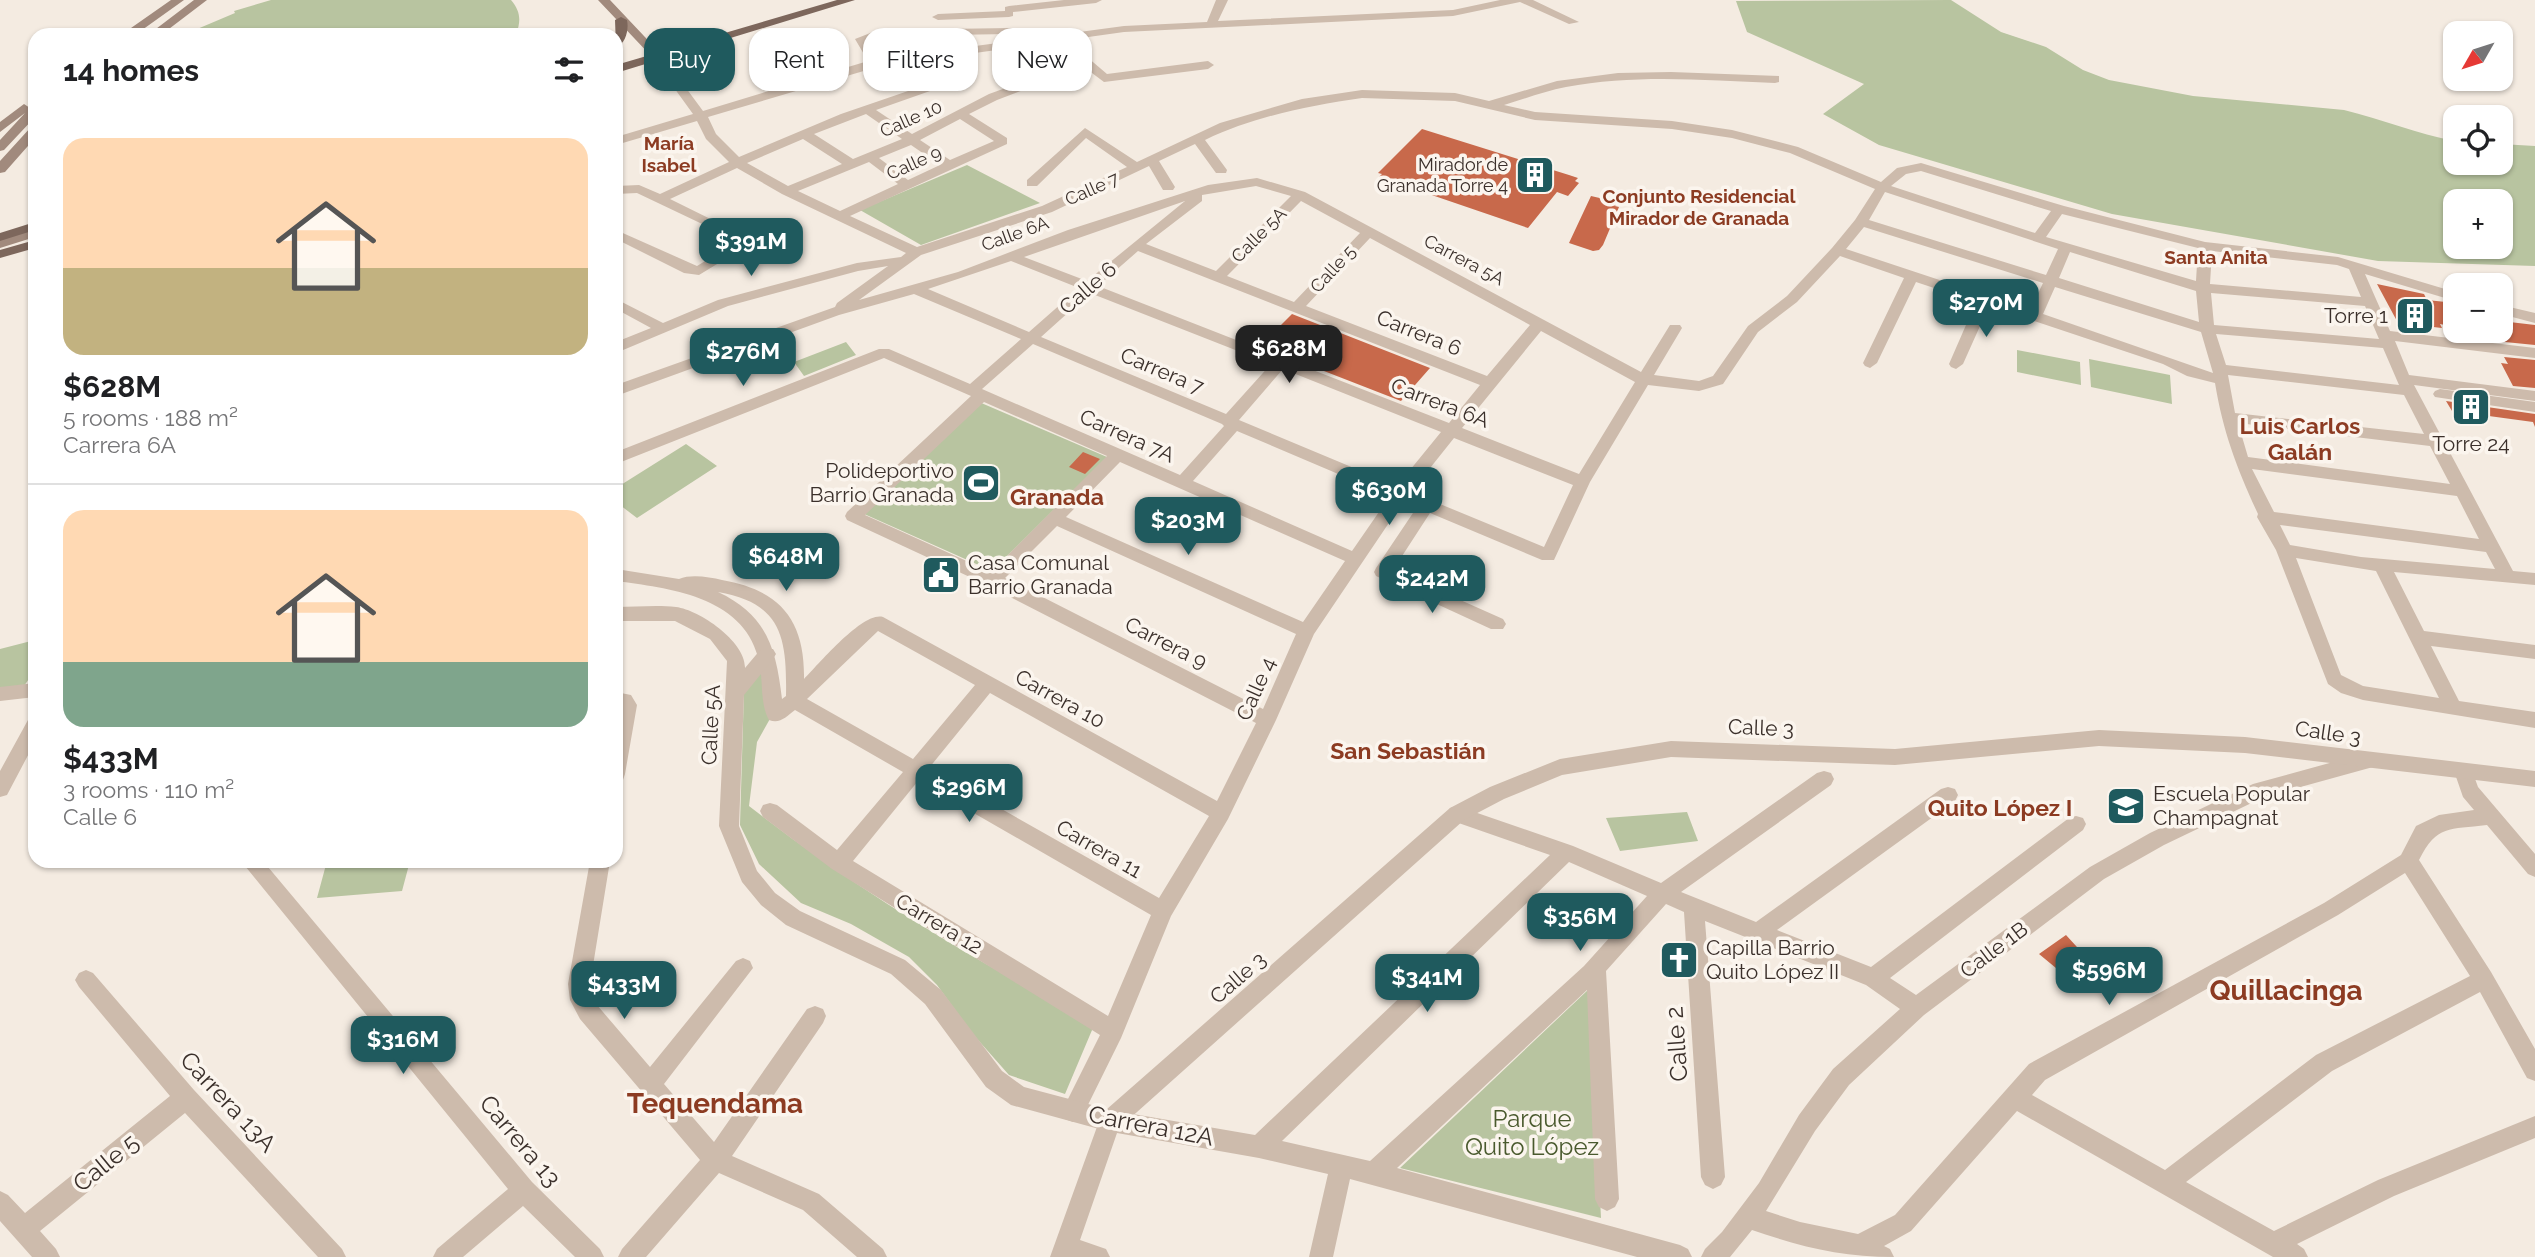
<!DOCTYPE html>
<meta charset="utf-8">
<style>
body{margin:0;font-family:Raleway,sans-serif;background:#f6f6f6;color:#202124;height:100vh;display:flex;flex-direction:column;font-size:26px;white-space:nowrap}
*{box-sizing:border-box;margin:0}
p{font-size:23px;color:#757577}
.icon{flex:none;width:38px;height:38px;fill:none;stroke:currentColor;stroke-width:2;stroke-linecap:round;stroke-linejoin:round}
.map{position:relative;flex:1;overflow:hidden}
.panel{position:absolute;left:28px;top:28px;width:595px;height:840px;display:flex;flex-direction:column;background:#fff;border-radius:21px;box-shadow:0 2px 5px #0004}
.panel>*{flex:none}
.top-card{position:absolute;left:644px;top:28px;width:665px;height:63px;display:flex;gap:14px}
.needle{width:46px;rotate:231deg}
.tools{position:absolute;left:2443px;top:21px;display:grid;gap:14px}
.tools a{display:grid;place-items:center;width:70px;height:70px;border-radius:14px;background:#fff;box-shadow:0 2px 5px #0004;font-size:35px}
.price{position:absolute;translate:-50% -60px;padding:0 16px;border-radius:14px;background:#1f5a5e;color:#fff;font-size:23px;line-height:46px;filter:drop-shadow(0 2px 4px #0008)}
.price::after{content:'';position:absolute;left:50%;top:42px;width:21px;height:16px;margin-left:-10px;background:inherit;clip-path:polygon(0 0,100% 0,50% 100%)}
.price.active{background:#222;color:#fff}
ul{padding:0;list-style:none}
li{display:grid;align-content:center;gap:14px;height:371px;padding:0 35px}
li+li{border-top:2px solid #e0e0e0}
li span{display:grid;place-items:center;height:217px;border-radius:21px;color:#555}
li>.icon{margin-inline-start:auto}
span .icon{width:126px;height:126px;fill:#fffc;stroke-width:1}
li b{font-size:30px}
h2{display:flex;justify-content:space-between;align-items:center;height:84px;padding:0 35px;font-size:30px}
.chip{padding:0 24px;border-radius:21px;background:#fff;box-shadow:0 2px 5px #0004;font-size:24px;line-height:63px}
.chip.active{background:#1f5a5e;color:#fff}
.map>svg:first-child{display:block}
.green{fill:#b8c4a0;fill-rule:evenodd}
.building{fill:#c8694b}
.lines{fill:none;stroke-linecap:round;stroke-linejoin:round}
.pedestrian{fill:#cdbbac;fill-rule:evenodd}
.minor{fill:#cdbbac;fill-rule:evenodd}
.tertiary{fill:#cdbbac;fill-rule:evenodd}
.secondary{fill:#a18a7d;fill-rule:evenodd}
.primary{fill:#7d675c;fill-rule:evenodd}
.labels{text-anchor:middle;stroke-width:7;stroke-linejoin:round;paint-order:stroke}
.far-street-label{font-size:18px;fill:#3b302b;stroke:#fbf5ee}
.far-poi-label{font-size:18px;fill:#3b302b;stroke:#fbf5ee;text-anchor:end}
.far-neighbourhood-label{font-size:19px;font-weight:bold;fill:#8c3b22;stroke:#fbf5ee}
.street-label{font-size:21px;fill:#3b302b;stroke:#fbf5ee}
.poi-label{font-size:21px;fill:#3b302b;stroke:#fbf5ee;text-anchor:start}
.neighbourhood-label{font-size:23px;font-weight:bold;fill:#8c3b22;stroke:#fbf5ee}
.near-street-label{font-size:24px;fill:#3b302b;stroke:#fbf5ee}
.near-park-label{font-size:24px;fill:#4a5a2e;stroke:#fbf5ee}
.near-neighbourhood-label{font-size:28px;font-weight:bold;fill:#8c3b22;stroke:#fbf5ee}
</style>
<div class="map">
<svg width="2535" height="1257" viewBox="0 0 2535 1257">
<rect width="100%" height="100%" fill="#f4ebe1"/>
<!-- green -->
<path class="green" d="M271,0H511C521,12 521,21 516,35H183L235,13L234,11Z
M1951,0L2001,32L2046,47L2083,70L2109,80L2193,96L2344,110C2382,119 2417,134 2455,141V163H2501V144L2535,146V266L2378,261L2112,214L1879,145L1823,114L1864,84L1747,32L1736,1ZM2455,201H2501V247H2455Z
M967,165L1040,203L921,245L860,210Z
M846,342L856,355L804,376L794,362Z
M2017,350L2080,362L2081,385L2017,372Z
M2089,359L2170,375L2172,404L2091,387Z
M972,399L1107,457L992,571L853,509Z
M686,444L717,466L637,518L616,502V488Z
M35,640V670L24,686L0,689V649Z
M766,661L771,717L757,742L749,806C857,890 974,961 1095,1023L1065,1094L1009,1075L971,1032L937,985L909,957L851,924L801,903L759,864L740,825L744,690Z
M1687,812L1698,841L1620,851L1606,818Z
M327,861H410L402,891L317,898Z
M1590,988L1601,1218L1400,1168Z"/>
<!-- building -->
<path class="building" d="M1422,129L1569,175L1578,178L1575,181L1579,183L1568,196L1557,192L1528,228L1379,177L1382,174L1378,173Z
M1591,196L1617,202L1615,206L1619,207L1603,245L1599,250L1593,251L1569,243Z
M2377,284L2424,294L2427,300L2455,303V327L2440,324L2442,328L2398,323Z
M1292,314L1430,368L1401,401L1260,346Z
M2501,321L2535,325V345L2495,341L2490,331H2501Z
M2504,357L2535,360V388L2513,386L2501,363L2508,364Z
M2446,401L2535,414V427L2533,422L2452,411Z
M1083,452L1100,459L1085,474L1069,467Z
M2066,935L2087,958L2062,973L2039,954Z"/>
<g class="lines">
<!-- pedestrian -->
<path class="pedestrian" d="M2440,389L2535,402V412L2435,397L2433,394L2435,391Z"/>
<!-- minor -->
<path class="minor" d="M1064,0H1102L1096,3L1013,12V16L1009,17L938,20L932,17L938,14L1005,11V7L1009,6Z
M1216,0H1228L1218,21L1453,10L1500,0H1533L1579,22L1569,24L1520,2L1453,16L1124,32L1067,40L1107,74L1208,61L1214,65L1208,69L1104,82L1084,67L997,100L969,114L1007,138V144L850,216L917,247L1042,206L1127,167L1086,138L1037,186H1027V180L1085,128L1137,162L1220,123L1302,99L1362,90L1455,93L1489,101L1557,81L1618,73L1671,72L1779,76V82L1775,83C1705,80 1634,74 1566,87C1545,91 1524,99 1504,105L1535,112L1672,121L1732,130L1798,147L1881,182L1897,168L1921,163L2064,206L2205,242L2338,257L2455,292V301L2365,274L2390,331L2535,348V358L2395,341L2409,375L2535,391V401L2414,385L2513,571L2535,573V585L2394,572L2424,631L2535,645V659L2431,646L2459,701L2535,712V728L2363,700L2341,693L2328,684L2276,550L2257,517L2258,514C2237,469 2223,432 2215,383L2187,376L2163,364L1989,306L1963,364L1956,369L1951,367L1949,364L1976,302L1916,282L1877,363L1870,368L1865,366L1863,363L1904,278L1840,256L1797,302L1758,332L1723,384L1699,391L1648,385L1590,482L1554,560H1542L1430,513L1393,570L1503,619L1506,624L1503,629H1491L1376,576L1374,572L1376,568L1417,507L1403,502L1314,634L1276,720L1228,819L1171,916L1121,1038L1081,1119L1073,1122L1065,1119L1062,1111L1100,1035L832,869L763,817L760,811L763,805L770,803L777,805L837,850L903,772L795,710C786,717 780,724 769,720C759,702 764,677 758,657C742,596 668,588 616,581V569L679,579C691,574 709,577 722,580C780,590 805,620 804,679C819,664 863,611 883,617L1217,801L1256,723L987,585L847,520L845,516L847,512L971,396L884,358L616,464V452L879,349H889L970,384L1021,339L914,294L839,315L616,396V385L835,307L837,303L888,266L858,271L728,306L616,353V342L651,328L616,309V299L663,323L718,300L857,263L901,257L906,253L782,194L737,168L670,199L755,241L699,275L684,273L616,239V230L697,266L738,241L637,193L616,194V186L639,185L660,194L729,162L706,139L697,121L616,145V137L693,114L651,56L657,52L661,54L703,111L868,61L855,39L878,30L1011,28L1017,31L1011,34L879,36L868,41L879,59L1124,26L1207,22ZM1055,42L1077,62L989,94L912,134L876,110L967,78L961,74L922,86L896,64ZM884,65L911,90L841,114L739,157L716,134L708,117ZM1362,98L1455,101L1535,120L1672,129L1732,138L1790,153L1875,189L1855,220L1832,248L1787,296L1748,326L1713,376L1699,381L1654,375L1682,328L1680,325H1670L1641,372L1305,192L1257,178L1208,185L1068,230L958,272L859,300L921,255L1052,212L1149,166L1163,190H1173L1175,187L1159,161L1195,144L1216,173H1226L1227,170L1205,140C1255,116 1308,106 1362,98ZM866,114L902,139L853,159L814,134ZM960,119L994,141L950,160L920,140ZM803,139L842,164L788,186L747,163ZM911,145L940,165L908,180L879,158ZM869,162L898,184L840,211L798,191ZM1921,171L2051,211L2035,233L1891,186L1906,174ZM1256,186L1291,196L1216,271L1146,244L1202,201V195ZM1885,192L2058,249L2046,275L1869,220ZM1185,201L1087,281L1024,257ZM1301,201L1360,233L1294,302L1227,276ZM2062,214L2198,248L2196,281L2046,237ZM1864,227L2043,283L2030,310L1846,249ZM1370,238L1530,325L1487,376L1306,306ZM1138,251L1480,385L1449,423L1098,286ZM2212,251L2337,265L2349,269L2361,297L2210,284ZM2070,252L2196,291L2199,322L2059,278ZM1011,261L1079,288L1029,332L928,289ZM2055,287L2201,332L2213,373L2043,314ZM1090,293L1271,364L1226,414L1041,337ZM2211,293L2365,306L2379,339L2214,325ZM1541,331L1635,382L1579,474L1462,428ZM2216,334L2383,348L2399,385L2226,365ZM1033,344L1222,424L1224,426L1180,475L982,389ZM1283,369L1441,432L1397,486L1239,420ZM2228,375L2404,395L2424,434L2235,413ZM984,402L1107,456L991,572L865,515ZM2238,423L2430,446L2450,484L2248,457ZM1237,431L1390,496L1352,551L1193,481ZM1454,438L1573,485L1544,547L1411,492ZM1120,462L1345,561L1303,622L1066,517ZM2252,469L2457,496L2479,539L2274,512ZM2280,525L2486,552L2495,569L2361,557L2290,545ZM1057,526L1296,634L1263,709L1005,578ZM2296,558L2376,571L2439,698L2363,686L2341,675ZM718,592C782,603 787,638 786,696L782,699C776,648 767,615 718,592ZM878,631L975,685L913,759L807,699ZM990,693L1209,816L1159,898L929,768ZM918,781L1151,915L1108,1016L853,861Z
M2501,305L2535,313V323L2501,314Z
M616,692L631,695L637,705L625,774L623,780L616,782L619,707L616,706Z
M35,717V742L7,795L0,797V771L28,720Z
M2366,753L2373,755L2375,761L2373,767L2264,797L2164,845L2104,879L1924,1015L1849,1085L1815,1131L1766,1211L1800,1222L1858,1234L1895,1215L2029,1064L2324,903L2401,855L2416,826L2439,815L2474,810L2463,797L2454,771L2456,765L2463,763L2470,765L2478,787L2535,854V877L2528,874L2487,825C2449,830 2437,824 2419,860L2491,972L2535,1049V1081L2527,1078L2480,992L2332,1071L2186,1182L2274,1231L2378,1180L2535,1116V1138L2394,1196L2297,1244L2304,1249L2308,1257H2273L2017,1111L1911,1231L1884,1246L1890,1249L1894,1257C1841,1257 1802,1247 1752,1230L1730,1257H1701L1705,1249L1722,1232L1759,1183L1799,1115L1833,1069L1900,1009L1866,985L1705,921L1725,1177L1721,1185L1713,1189L1705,1185L1701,1177L1684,912L1666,904L1606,971L1619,1199L1615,1207L1607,1211L1599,1207L1595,1199L1587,990L1397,1168L1680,1245L1688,1249L1692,1257H1637L1350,1179L1333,1257H1309L1328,1174L1259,1158L1117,1133L1080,1240L1106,1249L1110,1257H1050L1102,1113L1110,1110L1255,1135L1550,855L1450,820L1447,814L1450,808L1457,806L1573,846L1661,883L1817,773L1824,771L1831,773L1834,779L1831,785L1681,892L1756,922L1941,789L1948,787L1955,789L1958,795L1955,801L1777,930L1871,967L2069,818L2076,816L2083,818L2086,824L2083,830L1890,978L1916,995L2090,867L2150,833L2253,784ZM1569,862L1647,896L1584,966L1370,1161L1282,1141ZM2405,873L2470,976L2316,1055L2165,1170L2032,1095L2045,1080L2338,915Z
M241,861H263L532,1182L600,1249L604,1257H575L523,1206L463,1257H433L437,1249L508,1189Z
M590,861H610L590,984L591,998L650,1067L736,961L743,958L750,961L753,968L664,1084L714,1142L807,1009L815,1006L823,1009L826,1016L823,1023L732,1156L819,1194L883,1249L887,1257H857L803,1210L719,1173L646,1257H618L622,1249L700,1160L580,1019L570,1000L568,984Z
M86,970L93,973L194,1090L342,1249L346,1257H318L185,1113L40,1231L56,1249L60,1257H32L0,1221V1191L8,1195L25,1213L170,1096L79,987L75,980L79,973Z"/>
<!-- tertiary -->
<path class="tertiary" d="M616,607C635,607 657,605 676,607C700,610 746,642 745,668L761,649H773L776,654L773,659L744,695L739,826L757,871L775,893L800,911L905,960L941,990L1002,1071L1024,1087L1107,1109L1450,808L1490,787L1560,759L1671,741L1895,749L2099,730L2245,737L2535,771V787L2245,753L2099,746L1895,765L1671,757L1562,775L1504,799L1464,820L1118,1129L1110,1132L1011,1105L986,1087L925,1004L891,974L786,925L761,905L742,882L719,826L727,661L710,639L675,621H616Z
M35,683V697L0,701V687Z"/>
<!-- secondary -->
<path class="secondary" d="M171,0H184L135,35H121Z
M194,0H207L161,35H148Z
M598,0H610L661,54V58H653Z
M24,104L30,108L35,106V117L4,150L0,151V140L25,113L0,132V122Z
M35,126V138L5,172L0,173V161L31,127Z
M35,229V237L0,248V240Z"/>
<!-- primary -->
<path class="primary" d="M837,0H855L616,73V65Z
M621,17L627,20C629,29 626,44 616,47L615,20Z
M35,158V170L29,166L30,159Z
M35,222V230L0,241V233Z
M35,240V248L0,258V250Z"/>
</g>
<!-- icons -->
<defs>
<g id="building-square" transform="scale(2.0125)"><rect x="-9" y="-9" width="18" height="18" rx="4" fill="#1f5a5e" stroke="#fbf5ee"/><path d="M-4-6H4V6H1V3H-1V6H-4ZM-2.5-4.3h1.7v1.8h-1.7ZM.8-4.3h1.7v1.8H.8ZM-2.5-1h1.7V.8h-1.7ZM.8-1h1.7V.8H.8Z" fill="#fff"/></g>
<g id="stadium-square" transform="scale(2.0125)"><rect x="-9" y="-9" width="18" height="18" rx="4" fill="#1f5a5e" stroke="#fbf5ee"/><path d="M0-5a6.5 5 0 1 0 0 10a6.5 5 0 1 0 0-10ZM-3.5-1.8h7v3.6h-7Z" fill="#fff"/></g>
<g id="civic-square" transform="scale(2.0125)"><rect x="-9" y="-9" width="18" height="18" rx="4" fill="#1f5a5e" stroke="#fbf5ee"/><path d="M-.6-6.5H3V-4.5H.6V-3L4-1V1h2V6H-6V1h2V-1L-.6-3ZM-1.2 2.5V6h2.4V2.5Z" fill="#fff"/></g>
<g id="school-square" transform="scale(2.0125)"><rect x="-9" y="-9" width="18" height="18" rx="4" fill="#1f5a5e" stroke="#fbf5ee"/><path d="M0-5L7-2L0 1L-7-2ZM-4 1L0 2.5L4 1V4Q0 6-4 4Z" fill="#fff"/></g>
<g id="church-square" transform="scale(2.0125)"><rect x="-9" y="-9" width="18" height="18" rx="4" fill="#1f5a5e" stroke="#fbf5ee"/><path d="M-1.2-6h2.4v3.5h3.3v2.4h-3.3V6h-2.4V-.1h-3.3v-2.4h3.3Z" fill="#fff"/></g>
</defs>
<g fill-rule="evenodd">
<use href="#building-square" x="1535" y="175"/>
<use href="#building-square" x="2415" y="316"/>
<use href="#building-square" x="2471" y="407"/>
<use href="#stadium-square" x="981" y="483"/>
<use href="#civic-square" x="941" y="575"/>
<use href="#school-square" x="2126" y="806"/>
<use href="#church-square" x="1679" y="960"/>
</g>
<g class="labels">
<!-- far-street labels -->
<g class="far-street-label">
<text transform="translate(911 119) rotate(-24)" y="6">Calle 10</text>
<text transform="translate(914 163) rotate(-24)" y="6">Calle 9</text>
<text transform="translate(1092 189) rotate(-24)" y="6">Calle 7</text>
<text transform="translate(1015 234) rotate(-20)" y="6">Calle 6A</text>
<text transform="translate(1259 235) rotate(-45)" y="6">Calle 5A</text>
<text transform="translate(1464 260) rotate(28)" y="6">Carrera 5A</text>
<text transform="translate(1333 269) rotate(-47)" y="6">Calle 5</text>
</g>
<!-- far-poi labels -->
<g class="far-poi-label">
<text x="1508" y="171">Mirador de<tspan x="1508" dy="21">Granada Torre 4</tspan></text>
</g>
<!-- far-neighbourhood labels -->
<g class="far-neighbourhood-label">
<text x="669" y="150">María<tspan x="669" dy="22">Isabel</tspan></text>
<text x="1699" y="203">Conjunto Residencial<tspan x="1699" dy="22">Mirador de Granada</tspan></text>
<text x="2216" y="264">Santa Anita</text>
</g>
<!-- street labels -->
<g class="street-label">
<text transform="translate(1088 288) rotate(-41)" y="7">Calle 6</text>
<text transform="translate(1419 333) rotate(22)" y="7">Carrera 6</text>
<text transform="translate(1162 371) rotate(23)" y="7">Carrera 7</text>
<text transform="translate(1440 403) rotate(21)" y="7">Carrera 6A</text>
<text transform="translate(1127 436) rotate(24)" y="7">Carrera 7A</text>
<text transform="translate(1166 643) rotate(27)" y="7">Carrera 9</text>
<text transform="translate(1256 689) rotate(-66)" y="7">Calle 4</text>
<text transform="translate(1060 699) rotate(29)" y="7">Carrera 10</text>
<text transform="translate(711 725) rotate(-87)" y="7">Calle 5A</text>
<text transform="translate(1761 728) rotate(2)" y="7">Calle 3</text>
<text transform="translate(2328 733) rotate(8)" y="7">Calle 3</text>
<text transform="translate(1099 849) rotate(30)" y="7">Carrera 11</text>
<text transform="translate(939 924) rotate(31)" y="7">Carrera 12</text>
<text transform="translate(1994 950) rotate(-37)" y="7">Calle 1B</text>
<text transform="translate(1238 978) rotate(-41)" y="7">Calle 3</text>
</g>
<!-- poi labels -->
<g class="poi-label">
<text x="2388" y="323" text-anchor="end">Torre 1</text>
<text x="2471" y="451" text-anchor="middle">Torre 24</text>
<text x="954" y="478" text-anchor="end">Polideportivo<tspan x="954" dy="24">Barrio Granada</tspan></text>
<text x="968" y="570">Casa Comunal<tspan x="968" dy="24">Barrio Granada</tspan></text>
<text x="2153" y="801">Escuela Popular<tspan x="2153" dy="24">Champagnat</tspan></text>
<text x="1706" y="955">Capilla Barrio<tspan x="1706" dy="24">Quito López II</tspan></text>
</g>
<!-- neighbourhood labels -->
<g class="neighbourhood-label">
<text x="2300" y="434">Luis Carlos<tspan x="2300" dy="26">Galán</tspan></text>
<text x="1057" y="505">Granada</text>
<text x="1408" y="759">San Sebastián</text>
<text x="2000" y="816">Quito López I</text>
</g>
<!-- near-street labels -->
<g class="near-street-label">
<text transform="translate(1677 1044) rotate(-94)" y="8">Calle 2</text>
<text transform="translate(228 1102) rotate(47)" y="8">Carrera 13A</text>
<text transform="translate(1151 1126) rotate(11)" y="8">Carrera 12A</text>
<text transform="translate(520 1141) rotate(50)" y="8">Carrera 13</text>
<text transform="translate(106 1163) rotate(-39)" y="8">Calle 5</text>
</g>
<!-- near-park labels -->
<g class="near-park-label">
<text x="1532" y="1127">Parque<tspan x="1532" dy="28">Quito López</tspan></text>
</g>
<!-- near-neighbourhood labels -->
<g class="near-neighbourhood-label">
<text x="2286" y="1000">Quillacinga</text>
<text x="715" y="1113">Tequendama</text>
</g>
</g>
</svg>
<div class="tools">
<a><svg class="needle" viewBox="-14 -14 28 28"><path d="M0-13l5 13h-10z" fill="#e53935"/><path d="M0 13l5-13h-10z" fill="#757577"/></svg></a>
<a><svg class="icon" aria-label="locate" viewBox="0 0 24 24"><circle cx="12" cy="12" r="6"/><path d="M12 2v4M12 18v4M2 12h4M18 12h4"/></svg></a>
<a>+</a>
<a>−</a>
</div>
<b class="price" style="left:751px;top:278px">$391M</b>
<b class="price" style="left:1986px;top:339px">$270M</b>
<b class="price active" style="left:1289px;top:385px">$628M</b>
<b class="price" style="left:743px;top:388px">$276M</b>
<b class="price" style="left:1389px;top:527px">$630M</b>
<b class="price" style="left:1188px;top:557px">$203M</b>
<b class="price" style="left:786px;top:593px">$648M</b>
<b class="price" style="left:1432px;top:615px">$242M</b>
<b class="price" style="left:969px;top:824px">$296M</b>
<b class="price" style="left:1580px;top:953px">$356M</b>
<b class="price" style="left:2109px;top:1007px">$596M</b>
<b class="price" style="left:1427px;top:1014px">$341M</b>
<b class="price" style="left:624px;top:1021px">$433M</b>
<b class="price" style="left:403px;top:1076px">$316M</b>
<div class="top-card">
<a class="chip active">Buy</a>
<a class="chip">Rent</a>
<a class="chip">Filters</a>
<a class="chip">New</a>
</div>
<section class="panel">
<h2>14 homes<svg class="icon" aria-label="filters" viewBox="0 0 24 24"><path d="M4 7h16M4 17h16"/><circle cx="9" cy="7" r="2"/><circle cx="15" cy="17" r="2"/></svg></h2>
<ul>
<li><span style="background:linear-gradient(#ffd9b3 60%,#c2b280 0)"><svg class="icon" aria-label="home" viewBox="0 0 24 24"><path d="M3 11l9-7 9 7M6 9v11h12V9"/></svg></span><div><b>$628M</b><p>5 rooms · 188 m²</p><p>Carrera 6A</p></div></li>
<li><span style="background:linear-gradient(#ffd9b3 70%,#7fa58c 0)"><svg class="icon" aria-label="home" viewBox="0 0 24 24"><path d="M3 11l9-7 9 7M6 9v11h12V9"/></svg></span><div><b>$433M</b><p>3 rooms · 110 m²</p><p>Calle 6</p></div></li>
</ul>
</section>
</div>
